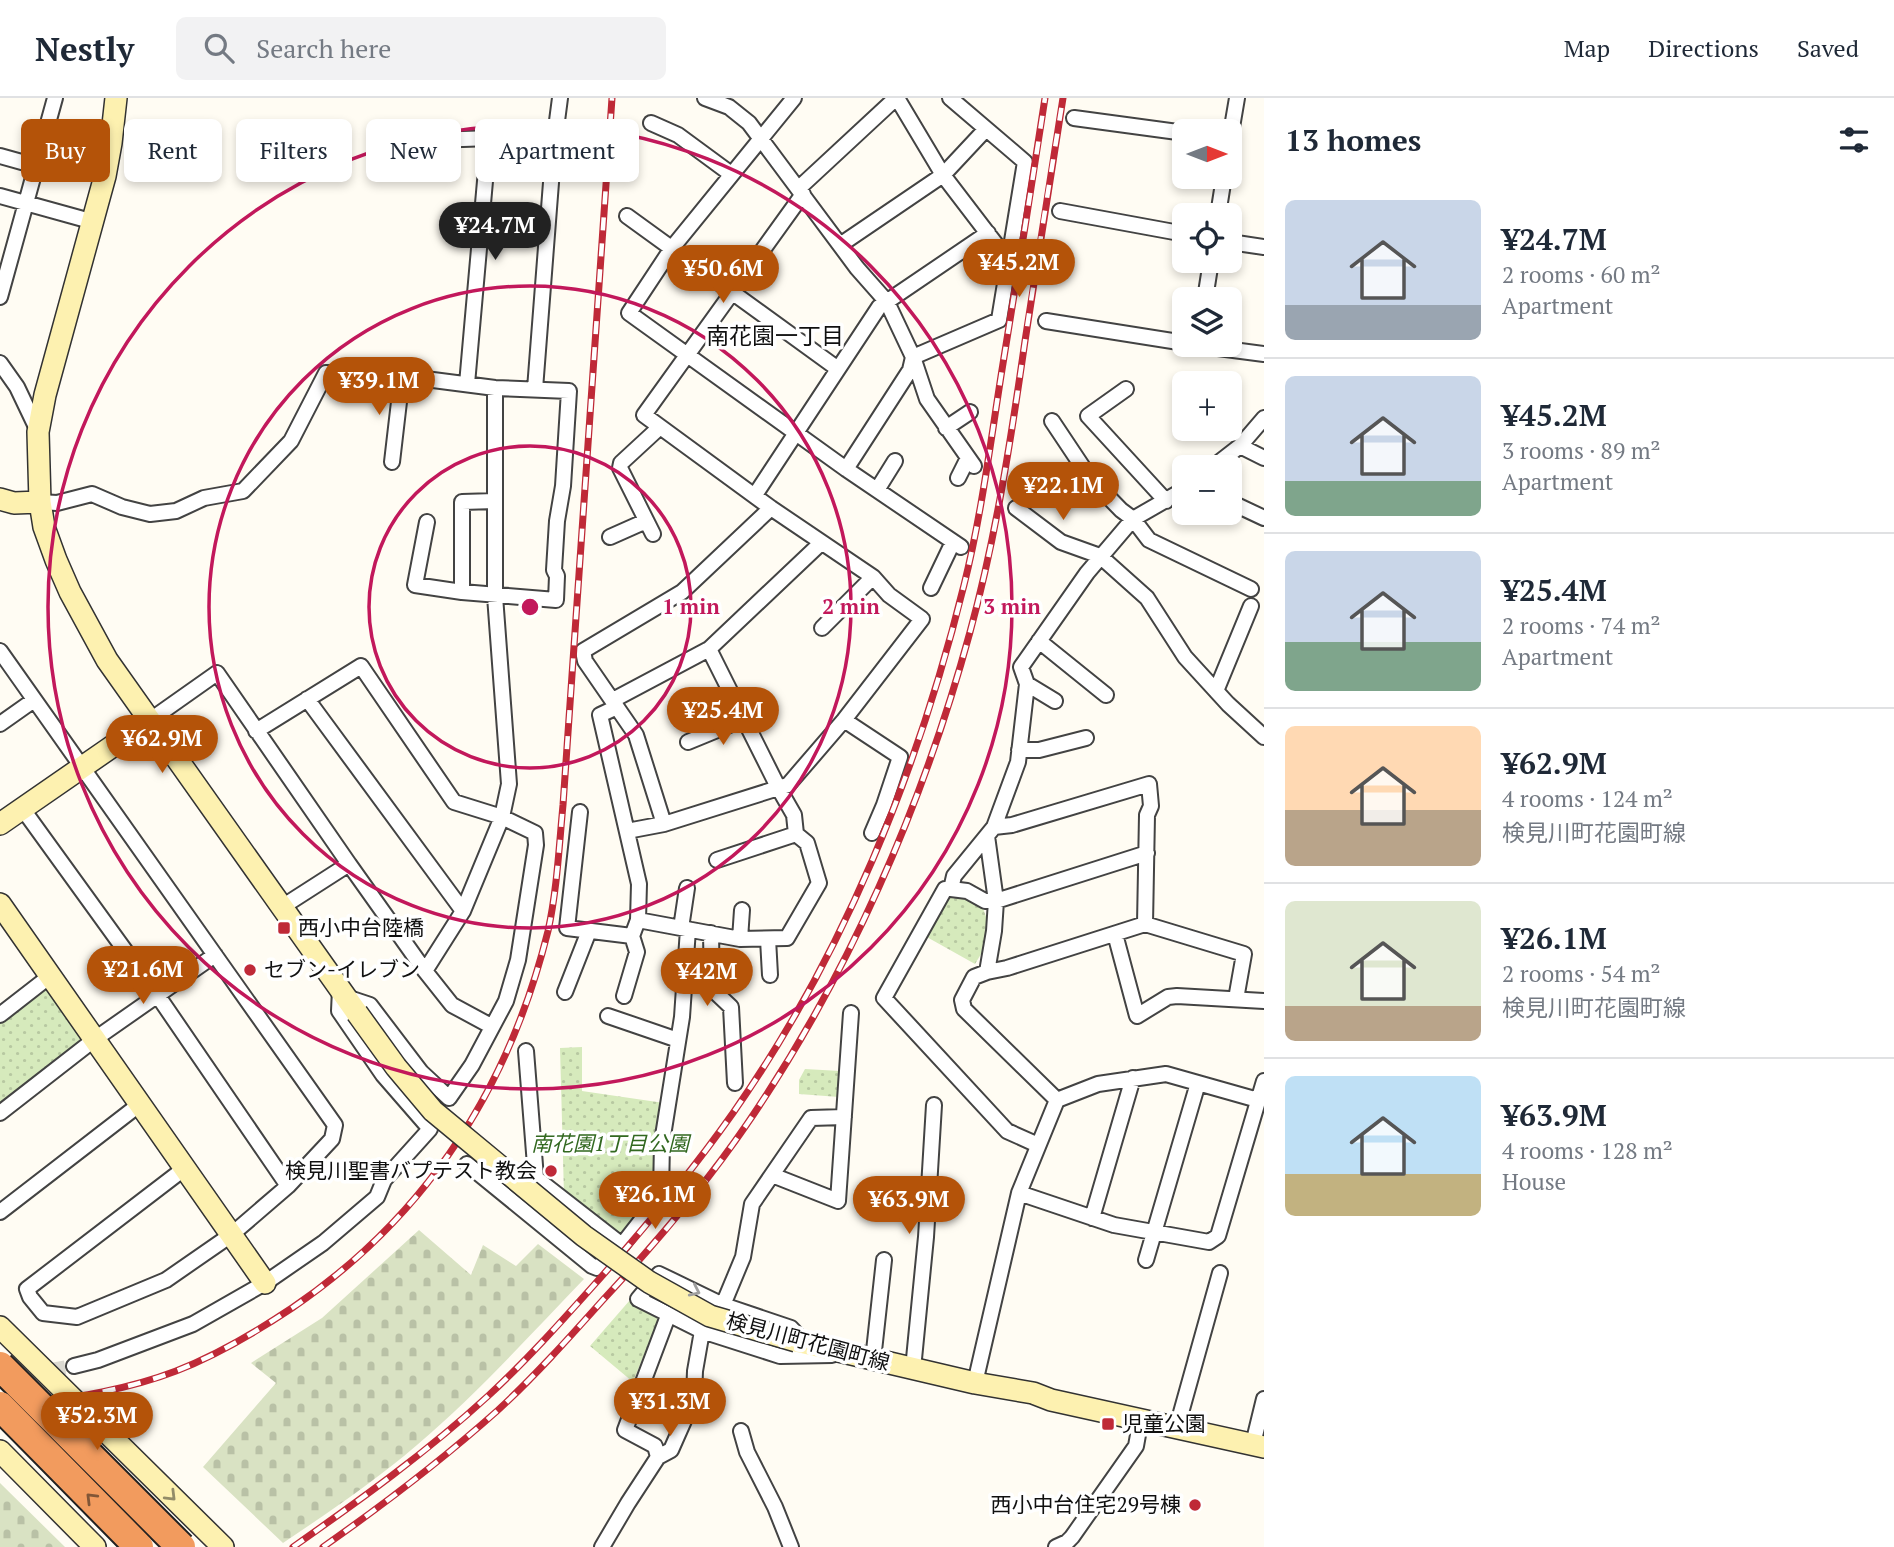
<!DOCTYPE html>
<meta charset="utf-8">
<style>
body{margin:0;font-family:"PT Serif","Noto Sans JP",serif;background:#f2f2f3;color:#1f2937;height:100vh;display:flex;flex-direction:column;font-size:26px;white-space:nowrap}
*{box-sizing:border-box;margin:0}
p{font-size:23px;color:#747a83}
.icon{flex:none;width:38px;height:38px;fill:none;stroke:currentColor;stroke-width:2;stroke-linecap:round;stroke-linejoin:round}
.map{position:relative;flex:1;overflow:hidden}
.drawer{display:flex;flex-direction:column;background:#fff;width:630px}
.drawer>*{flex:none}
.banner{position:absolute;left:21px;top:21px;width:665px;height:63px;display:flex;gap:14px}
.needle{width:46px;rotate:90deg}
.fabs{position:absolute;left:1172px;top:21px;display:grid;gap:14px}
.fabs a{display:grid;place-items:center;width:70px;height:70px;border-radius:10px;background:#fff;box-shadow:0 4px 10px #0003;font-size:35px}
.price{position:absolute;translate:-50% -60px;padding:0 16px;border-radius:24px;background:#b45309;color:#fff;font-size:23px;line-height:46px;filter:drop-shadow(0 2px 4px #0008)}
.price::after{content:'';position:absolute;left:50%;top:42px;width:21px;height:16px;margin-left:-10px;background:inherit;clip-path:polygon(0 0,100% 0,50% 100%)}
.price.on{background:#222;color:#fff}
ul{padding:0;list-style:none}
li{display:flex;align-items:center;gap:21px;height:175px;padding:0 21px}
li+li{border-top:2px solid #e0e1e3}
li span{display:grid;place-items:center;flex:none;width:196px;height:140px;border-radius:10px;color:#555}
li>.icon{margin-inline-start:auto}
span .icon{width:84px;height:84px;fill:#fffc;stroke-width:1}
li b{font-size:30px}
h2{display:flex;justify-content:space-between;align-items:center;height:84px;padding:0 21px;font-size:30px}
.chip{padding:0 24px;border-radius:10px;background:#fff;box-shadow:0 4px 10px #0003;font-size:24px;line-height:63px}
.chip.on{background:#b45309;color:#fff}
header{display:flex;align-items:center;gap:42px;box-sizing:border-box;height:98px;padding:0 35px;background:#fff;border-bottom:2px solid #e0e1e3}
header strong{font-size:33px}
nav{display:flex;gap:38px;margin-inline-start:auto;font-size:24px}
.search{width:490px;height:63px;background:#f2f2f3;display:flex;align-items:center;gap:18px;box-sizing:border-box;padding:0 24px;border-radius:10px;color:#747a83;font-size:26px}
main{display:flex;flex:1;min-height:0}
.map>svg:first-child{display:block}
.cemetery{fill:url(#cemetery-stones)}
.park{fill:url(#park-dots)}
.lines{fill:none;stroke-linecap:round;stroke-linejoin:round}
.street-tunnel{stroke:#dbd9d1;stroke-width:14;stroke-dasharray:14 7;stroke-linecap:butt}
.street-casing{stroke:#434343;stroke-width:18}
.secondary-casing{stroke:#323232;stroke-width:24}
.street{stroke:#fff;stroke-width:14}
.secondary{stroke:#fdf1b0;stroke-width:21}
.rail-casing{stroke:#bf2937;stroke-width:7}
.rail{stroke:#fff;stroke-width:4.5;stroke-dasharray:13;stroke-linecap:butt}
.secondary-bridge-casing{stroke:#323232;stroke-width:24;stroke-linecap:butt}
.highway-bridge-casing{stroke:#212121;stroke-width:32;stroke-linecap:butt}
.secondary-bridge{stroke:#fdf1b0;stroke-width:21}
.highway-bridge{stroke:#f29b5e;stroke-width:28}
.oneway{stroke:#9f9f9f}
.oneway2{stroke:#928c68}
.oneway3{stroke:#815637}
.ring{fill:none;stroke:#c2185b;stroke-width:3.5}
.poi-dot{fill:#bf2937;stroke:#fff;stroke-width:2.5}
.labels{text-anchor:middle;stroke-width:7;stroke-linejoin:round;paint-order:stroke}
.poi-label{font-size:21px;fill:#101010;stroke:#fff;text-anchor:start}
.park-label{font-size:21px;font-style:italic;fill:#326820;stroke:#fff}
.street-label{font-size:21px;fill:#101010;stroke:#fff}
.neighbourhood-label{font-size:23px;fill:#101010;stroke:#fff}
.centre{fill:#c2185b;stroke:#fff;stroke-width:3.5}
.ring-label{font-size:21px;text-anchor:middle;font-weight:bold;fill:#c2185b;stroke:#fff;stroke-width:7;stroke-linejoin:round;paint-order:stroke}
</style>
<header>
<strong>Nestly</strong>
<div class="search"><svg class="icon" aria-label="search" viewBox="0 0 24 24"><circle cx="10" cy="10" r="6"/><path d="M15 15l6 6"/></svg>Search here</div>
<nav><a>Map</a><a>Directions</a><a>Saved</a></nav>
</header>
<main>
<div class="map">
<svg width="1264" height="1449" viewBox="0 0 1264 1449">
<defs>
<pattern id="cemetery-stones" width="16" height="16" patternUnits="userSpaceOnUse" patternTransform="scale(1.75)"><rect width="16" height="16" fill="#d9e2c3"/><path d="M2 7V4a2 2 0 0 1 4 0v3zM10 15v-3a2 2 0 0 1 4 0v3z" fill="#b9c1a6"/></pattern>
<pattern id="park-dots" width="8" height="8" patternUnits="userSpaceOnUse" patternTransform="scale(1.75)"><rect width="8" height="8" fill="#d6eabc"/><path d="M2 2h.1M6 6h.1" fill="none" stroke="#b7c8a1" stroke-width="1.8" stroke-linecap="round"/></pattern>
</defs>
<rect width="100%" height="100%" fill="#fffcf3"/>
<!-- cemetery -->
<path class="cemetery" d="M419,1132L471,1177L483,1147L516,1168L538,1146L584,1181C530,1237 477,1296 417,1347C375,1383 329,1414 283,1445L203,1369L276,1285L251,1265L322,1220Z
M0,1385L65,1449H0Z"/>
<!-- park -->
<path class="park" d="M965,797L981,805C993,836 992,839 975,866L925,838L949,798Z
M42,889L50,890L81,934V944L0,1006V922Z
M582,949V993L664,1005L657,1091L621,1134H610L564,1097L560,950Z
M805,971L840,973L839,999L799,996V982Z
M630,1202L655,1216L658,1222L633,1284L590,1248Z"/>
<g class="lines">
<!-- street-tunnel -->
<path class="street-tunnel" d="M10,1279L74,1268"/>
<!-- street casing -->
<g class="street-casing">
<path id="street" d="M705,0L729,9L749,25L857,170L887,204L913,259L927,301L974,368
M794,0L672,150L629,215L846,371L961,449
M897,0L943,77L1008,162
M1074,20L1185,35
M651,25L678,37L731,76
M1230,41L1237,0
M428,43C473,40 509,38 554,46
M0,58L36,68
M799,90L896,0
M0,98L94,124
M1060,113L1185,136
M1218,117L1224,79
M627,118L838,271
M1230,144L1264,149
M840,147L943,77L986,31
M0,199L55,0
M1205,201L1211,163
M1046,223L1185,245
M1195,247L1264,256
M0,265L17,289L38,333
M467,286L489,38
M535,291L554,46L560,0
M1126,291L1088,318L1166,403
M1052,323L1090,380L1121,412L1133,421L1149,442L1251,491
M946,330L970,314
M1240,348L1264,360
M392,364L402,278
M1213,369L1240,348L1264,320
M846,371L910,272L913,259L999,222L1025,64L950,0
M958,380L968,360
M877,392L895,363
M755,397L879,209L988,135
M40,404L57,405L92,396L122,409L150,416L176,413L204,400L243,393L291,343L326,275L402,278L495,290L569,293L563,388L557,423L554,472L557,478L556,502L462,494L415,487L427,424
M1230,404L1264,420
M1016,410L1061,444L1100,458L1147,500L1185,559L1228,606L1264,639
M653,436L620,370L621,365L660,329
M610,439L646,423
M931,490L953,444
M462,494V404L495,403
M822,530L873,479
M1039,543L1106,597
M0,553L335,1027L332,1041L288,1088L231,1137L166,1182L77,1219L43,1215L30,1199L27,1191L185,1070
M1027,586L1055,603
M1216,593L1251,508
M307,601L463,813
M613,602L709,551L821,445
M617,609L600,617L639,786L638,822L632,838L637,854L624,898
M844,622L900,659L884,707L872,735
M149,623L217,575L349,766
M0,626L34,602
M256,633L361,568L454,704L502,719L535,735L536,747L518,862L506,903L472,967L449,1000L421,974L370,907L346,899
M688,644L744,621
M1019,652H1039L1086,640
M22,710L158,898L288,1088
M580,714L567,830L632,838
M664,726L636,637L585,563L583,553L682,494L771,410
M994,729L1012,727L1149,686L1151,708L1147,717L1145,826
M627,733L664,726L788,687L844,622L922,521L889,497L873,479L771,410L644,317L803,96
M987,738L996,803L994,833L987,874L974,879L962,902L964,911L1057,1002
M717,762L796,736
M951,791L967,793L985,803H996L1147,755
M282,809L349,766L425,873L452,907L491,928
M638,822L740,841L787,840L819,785L807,745L796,736L794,717L778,689L709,551
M681,830L687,790
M711,835L712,891L731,909L735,985
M1115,836L1137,918L1168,899L1177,898L1264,903
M740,841L742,812
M768,841L770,877
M425,873L463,813L502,719L509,686L495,498V290
M987,874L1007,870L1145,826L1244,856L1236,901
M565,894L589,833
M0,917L50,878
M608,918L678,942
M526,953L536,1080L622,1147L661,1097L662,1044L682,919L688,831
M0,1015L95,941L215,857
M1038,1047L1007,1033L884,900L945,791H951L954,778L994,729L1018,664L1027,586L1021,569L1087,475L1133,421L1185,391
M467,1066L592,1168L597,1170L616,1152
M772,1077L838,1103L851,915
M1019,1095L1114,1127L1209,1144L1218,1138L1264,983
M0,1114L140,1006
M1092,1120L1133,980
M1146,1162L1198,985
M723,1207L743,1159L752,1106L811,1020L844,1019
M804,1244L791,1230L723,1207L659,1176L638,1201L702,1233L780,1258L832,1257
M873,1262L884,1162
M74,1268L98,1262L193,1226L265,1185L323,1145L377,1099L384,1082L430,1031L383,977L339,913L340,891
M913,1271L926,1139L934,1007
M975,1285L1019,1095L1057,1002L1098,986L1166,976L1258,1002
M1177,1329L1220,1175
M741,1333L747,1354L775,1409L791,1449
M1253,1346L1264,1301
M658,1359L671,1352L694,1300L695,1273L702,1233
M602,1449L628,1405L658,1359L655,1348L625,1332L668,1218
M1056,1449L1067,1444L1072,1439L1136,1348L1141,1320"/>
</g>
<!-- secondary casing -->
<g class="secondary-casing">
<path id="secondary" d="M116,0L111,45L105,78L45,297L38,334L40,404L44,429L56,462L70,494L107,562L357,915
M0,401L14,405L40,404
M0,726L149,623
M0,806L265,1185
M0,1229L223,1449
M796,1243L975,1285L1033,1295L1051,1302L1264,1349
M0,1353L95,1449"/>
</g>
<!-- street -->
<use href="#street" class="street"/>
<!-- secondary -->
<use href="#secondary" class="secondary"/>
<!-- rail casing -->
<g class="rail-casing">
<path id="rail" d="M0,1310C60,1301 119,1295 176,1273C217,1257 256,1234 292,1210C427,1118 509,990 548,833C557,792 559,749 563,707L612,0
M293,1449C360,1402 427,1354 488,1298C526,1263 560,1225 594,1187C643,1132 690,1076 733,1015C843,858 918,673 964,487C981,419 990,348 1001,278C1016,185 1031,93 1045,0
M323,1449C383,1407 442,1362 497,1313C534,1279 568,1241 602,1203C654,1147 704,1089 747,1026C848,878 923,707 970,534C996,439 1011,341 1025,243C1037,162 1050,81 1063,0"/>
</g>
<!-- rail -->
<use href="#rail" class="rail"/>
<!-- secondary-bridge casing -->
<g class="secondary-bridge-casing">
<path id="secondary-bridge" d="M357,915L396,969L433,1013L584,1138L649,1184L710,1218L796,1243"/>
</g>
<!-- highway-bridge casing -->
<g class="highway-bridge-casing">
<path id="highway-bridge" d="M0,1268L181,1449
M0,1308L139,1449"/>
</g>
<!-- secondary-bridge -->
<use href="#secondary-bridge" class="secondary-bridge"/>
<!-- highway-bridge -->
<use href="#highway-bridge" class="highway-bridge"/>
</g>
<!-- one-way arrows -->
<defs><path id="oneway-chevron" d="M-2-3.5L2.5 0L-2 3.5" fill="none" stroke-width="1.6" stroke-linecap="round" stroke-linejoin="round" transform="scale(1.75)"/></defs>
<use class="oneway" href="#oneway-chevron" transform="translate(695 1193) rotate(25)"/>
<use class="oneway2" href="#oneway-chevron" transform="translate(171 1398) rotate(45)"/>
<use class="oneway3" href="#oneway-chevron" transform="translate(91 1400) rotate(-135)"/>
<!-- distance rings -->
<g class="ring">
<circle cx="530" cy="509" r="161"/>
<circle cx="530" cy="509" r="321"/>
<circle cx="530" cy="509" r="482"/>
</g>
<!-- markers -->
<g class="poi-dot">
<rect x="277" y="823" width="14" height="14" rx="3.5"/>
<circle cx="250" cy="872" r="7"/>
<circle cx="551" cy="1073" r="7"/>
<rect x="1101" y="1319" width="14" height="14" rx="3.5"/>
<circle cx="1195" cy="1407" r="7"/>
</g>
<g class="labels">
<!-- poi labels -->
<g class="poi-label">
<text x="298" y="837">西小中台陸橋</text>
<text x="264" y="879">セブン-イレブン</text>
<text x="537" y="1080" text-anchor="end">検見川聖書バプテスト教会</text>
<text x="1122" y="1333">児童公園</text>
<text x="1181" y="1414" text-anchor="end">西小中台住宅29号棟</text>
</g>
<!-- park labels -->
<g class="park-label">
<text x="610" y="1053">南花園1丁目公園</text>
</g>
<!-- street labels -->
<g class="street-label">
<text transform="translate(808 1244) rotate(15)" y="7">検見川町花園町線</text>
</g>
<!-- neighbourhood labels -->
<g class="neighbourhood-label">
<text x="775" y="246">南花園一丁目</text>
</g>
</g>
<circle cx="530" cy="509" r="10" class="centre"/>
<g class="ring-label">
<text x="691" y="516">1 min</text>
<text x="851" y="516">2 min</text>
<text x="1012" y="516">3 min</text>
</g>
</svg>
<div class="fabs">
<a><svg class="needle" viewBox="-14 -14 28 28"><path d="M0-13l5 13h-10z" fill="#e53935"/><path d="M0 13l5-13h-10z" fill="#747a83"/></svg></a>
<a><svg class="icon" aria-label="locate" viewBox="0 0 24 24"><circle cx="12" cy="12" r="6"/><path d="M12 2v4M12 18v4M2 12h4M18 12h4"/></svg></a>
<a><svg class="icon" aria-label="layers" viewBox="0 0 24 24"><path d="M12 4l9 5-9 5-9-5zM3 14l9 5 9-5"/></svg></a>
<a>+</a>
<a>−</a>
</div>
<b class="price on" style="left:495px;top:164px">¥24.7M</b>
<b class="price" style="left:1019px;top:201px">¥45.2M</b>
<b class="price" style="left:723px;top:207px">¥50.6M</b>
<b class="price" style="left:379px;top:319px">¥39.1M</b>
<b class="price" style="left:1063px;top:424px">¥22.1M</b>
<b class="price" style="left:723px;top:649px">¥25.4M</b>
<b class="price" style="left:162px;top:677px">¥62.9M</b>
<b class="price" style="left:143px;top:908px">¥21.6M</b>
<b class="price" style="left:707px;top:910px">¥42M</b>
<b class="price" style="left:655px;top:1133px">¥26.1M</b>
<b class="price" style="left:909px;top:1138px">¥63.9M</b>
<b class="price" style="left:670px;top:1340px">¥31.3M</b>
<b class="price" style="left:97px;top:1354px">¥52.3M</b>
<div class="banner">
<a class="chip on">Buy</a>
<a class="chip">Rent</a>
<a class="chip">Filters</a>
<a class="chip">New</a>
<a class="chip">Apartment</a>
</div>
</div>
<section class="drawer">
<h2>13 homes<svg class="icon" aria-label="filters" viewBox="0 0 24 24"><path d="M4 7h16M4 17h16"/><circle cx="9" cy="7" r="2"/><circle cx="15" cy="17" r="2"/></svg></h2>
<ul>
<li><span style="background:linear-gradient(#c9d6e8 75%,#9aa5b1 0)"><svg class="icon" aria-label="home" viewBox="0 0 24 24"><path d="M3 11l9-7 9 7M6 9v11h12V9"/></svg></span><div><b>¥24.7M</b><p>2 rooms · 60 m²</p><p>Apartment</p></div></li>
<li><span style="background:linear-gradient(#c9d6e8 75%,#7fa58c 0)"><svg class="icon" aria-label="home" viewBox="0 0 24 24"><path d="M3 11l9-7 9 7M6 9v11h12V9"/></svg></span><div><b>¥45.2M</b><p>3 rooms · 89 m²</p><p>Apartment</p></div></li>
<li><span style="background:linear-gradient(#c9d6e8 65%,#7fa58c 0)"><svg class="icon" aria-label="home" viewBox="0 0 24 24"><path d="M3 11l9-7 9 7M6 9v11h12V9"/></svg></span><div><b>¥25.4M</b><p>2 rooms · 74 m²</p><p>Apartment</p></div></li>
<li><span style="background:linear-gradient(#ffd9b3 60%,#b9a48a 0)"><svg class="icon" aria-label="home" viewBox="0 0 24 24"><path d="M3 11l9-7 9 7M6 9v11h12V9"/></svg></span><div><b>¥62.9M</b><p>4 rooms · 124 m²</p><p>検見川町花園町線</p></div></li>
<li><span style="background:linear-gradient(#dfe7d0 75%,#b9a48a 0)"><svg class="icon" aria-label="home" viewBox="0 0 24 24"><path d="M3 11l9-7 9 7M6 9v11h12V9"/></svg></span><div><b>¥26.1M</b><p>2 rooms · 54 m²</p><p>検見川町花園町線</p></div></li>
<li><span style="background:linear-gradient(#bfe0f5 70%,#c2b280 0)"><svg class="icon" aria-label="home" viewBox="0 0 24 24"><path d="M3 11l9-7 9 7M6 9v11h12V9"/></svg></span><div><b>¥63.9M</b><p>4 rooms · 128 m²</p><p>House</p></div></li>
</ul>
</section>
</main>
